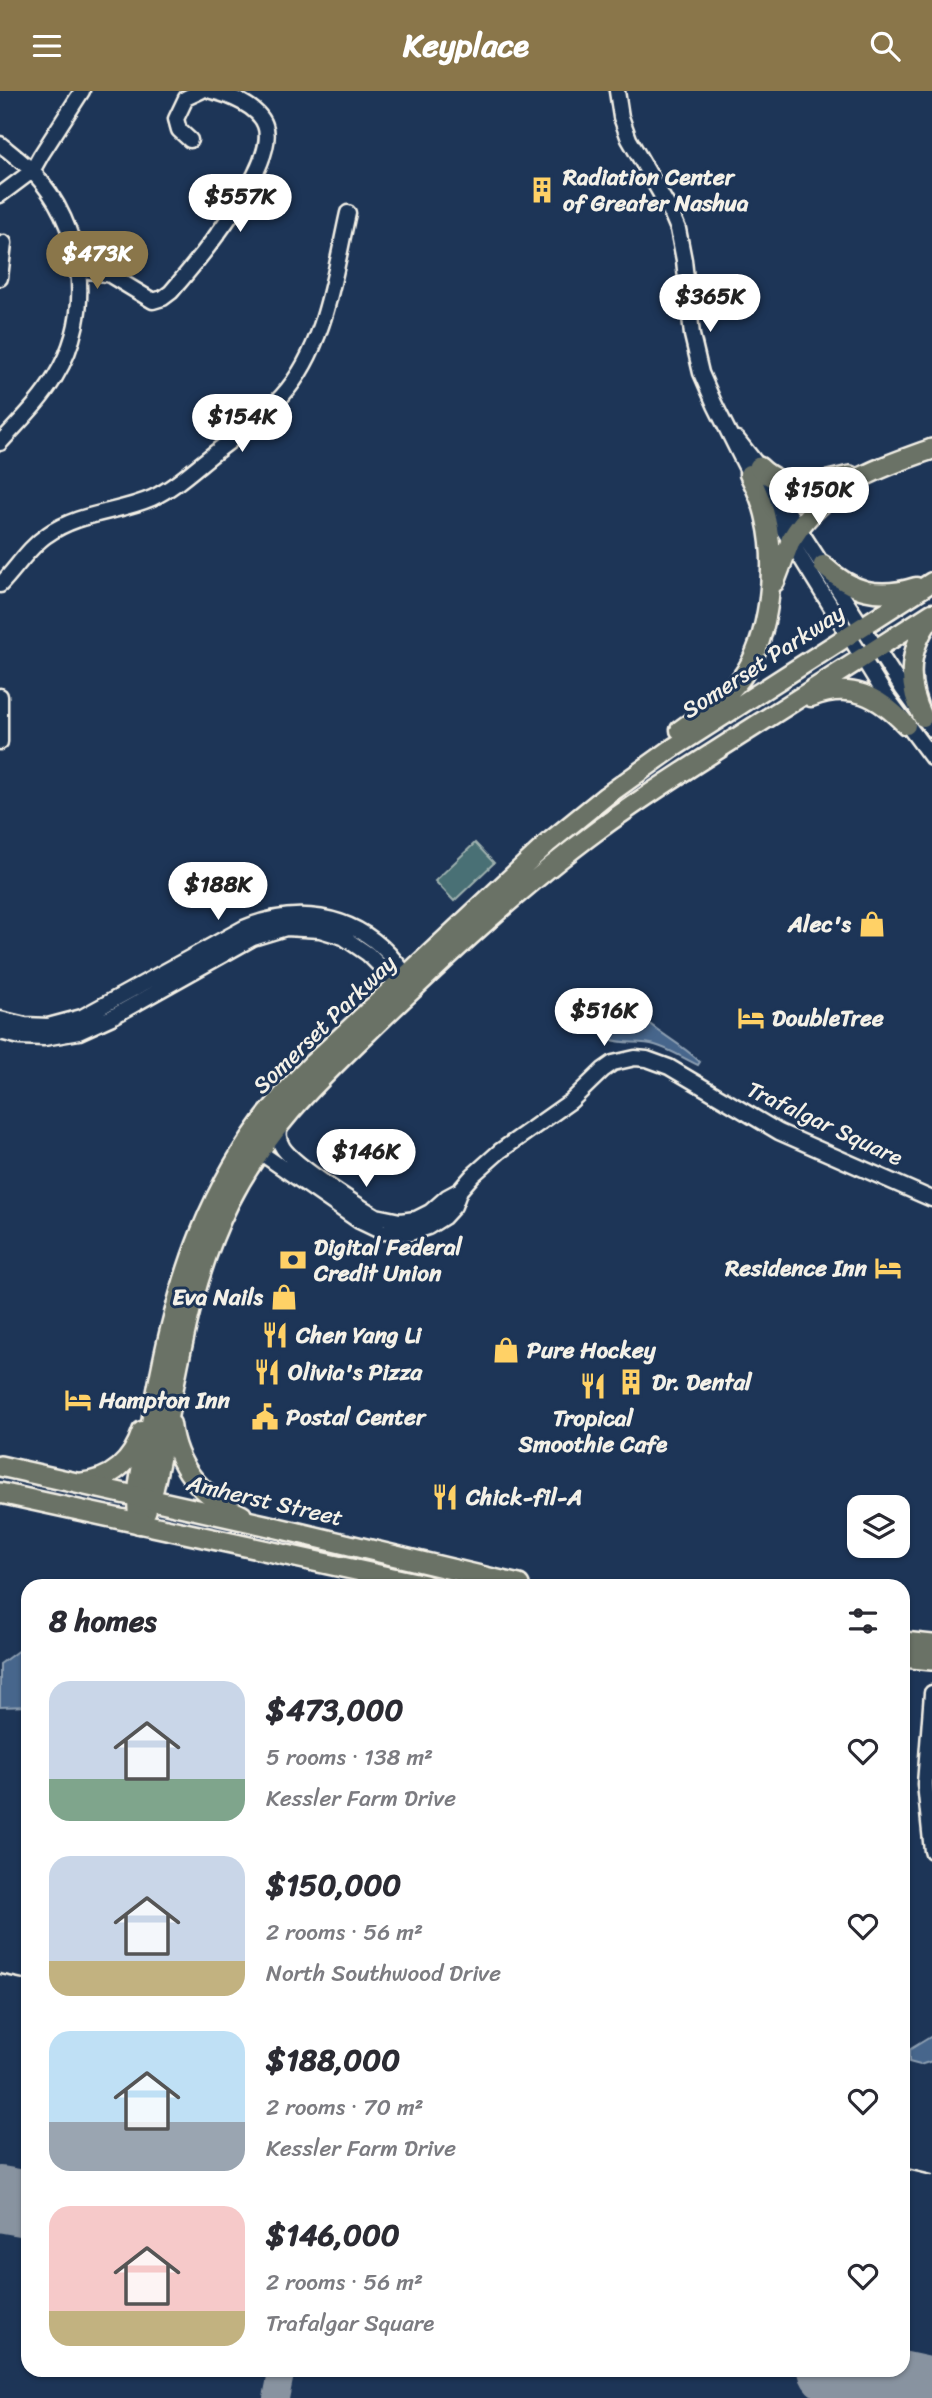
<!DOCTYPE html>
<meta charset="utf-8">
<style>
body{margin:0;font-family:Sriracha,sans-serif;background:#f2f2f3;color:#2b2b33;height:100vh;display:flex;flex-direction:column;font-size:26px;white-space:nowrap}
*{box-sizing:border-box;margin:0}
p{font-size:23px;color:#7c7c81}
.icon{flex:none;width:38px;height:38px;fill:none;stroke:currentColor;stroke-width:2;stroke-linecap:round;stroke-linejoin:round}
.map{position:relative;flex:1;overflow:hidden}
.details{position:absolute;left:21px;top:1488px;width:889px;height:798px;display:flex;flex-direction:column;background:#fff;border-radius:21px;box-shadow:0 2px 5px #0004}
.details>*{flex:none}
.buttons{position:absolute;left:847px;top:1404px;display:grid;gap:14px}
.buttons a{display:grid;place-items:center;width:63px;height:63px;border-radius:14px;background:#fff;box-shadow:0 2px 5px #0004;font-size:35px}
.price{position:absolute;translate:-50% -60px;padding:0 16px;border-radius:24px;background:#fff;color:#222;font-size:23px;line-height:46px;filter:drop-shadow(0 2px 4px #0008)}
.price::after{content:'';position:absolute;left:50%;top:42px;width:21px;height:16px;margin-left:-10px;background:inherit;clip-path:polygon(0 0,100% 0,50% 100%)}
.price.on{background:#8a764a;color:#fff}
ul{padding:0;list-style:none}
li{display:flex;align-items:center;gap:21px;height:175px;padding:0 28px}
li span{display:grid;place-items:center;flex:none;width:196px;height:140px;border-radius:21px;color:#555}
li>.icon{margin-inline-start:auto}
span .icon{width:84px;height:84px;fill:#fffc;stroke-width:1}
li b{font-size:30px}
h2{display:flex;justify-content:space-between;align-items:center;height:84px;padding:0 28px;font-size:30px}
header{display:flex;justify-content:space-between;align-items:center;height:91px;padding:0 28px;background:#8a764a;color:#fff;font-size:32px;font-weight:700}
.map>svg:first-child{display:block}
.green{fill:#497074;stroke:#9eb0ae;stroke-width:2}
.water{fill:#47668c;stroke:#8c9eb1;stroke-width:2}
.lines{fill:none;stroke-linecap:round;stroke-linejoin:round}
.taxiway{stroke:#8893a0;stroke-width:26}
.runway{stroke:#8893a0;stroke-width:66}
.minor-casing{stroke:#f4f1e8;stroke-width:19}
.major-casing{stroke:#f4f1e8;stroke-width:23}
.highway-casing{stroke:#f4f1e8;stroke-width:24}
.minor{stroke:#1d3557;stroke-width:14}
.major{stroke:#6a7266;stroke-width:18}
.highway{stroke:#6a7266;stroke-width:19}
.rail{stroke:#f4f1e8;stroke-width:2.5}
.labels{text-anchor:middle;stroke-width:6;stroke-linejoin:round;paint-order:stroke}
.poi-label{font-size:23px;font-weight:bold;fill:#f4f1e8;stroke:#1d3557;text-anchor:start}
.street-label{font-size:23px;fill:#f4f1e8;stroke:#1d3557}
</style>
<header><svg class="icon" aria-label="menu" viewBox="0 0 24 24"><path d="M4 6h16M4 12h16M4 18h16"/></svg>Keyplace<svg class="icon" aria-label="search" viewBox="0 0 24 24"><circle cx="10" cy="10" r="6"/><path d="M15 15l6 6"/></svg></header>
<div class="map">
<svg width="932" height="2307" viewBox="0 0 932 2307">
<rect width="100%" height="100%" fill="#1d3557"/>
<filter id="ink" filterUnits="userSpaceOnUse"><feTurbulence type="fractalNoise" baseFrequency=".0143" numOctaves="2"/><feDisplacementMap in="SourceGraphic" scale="14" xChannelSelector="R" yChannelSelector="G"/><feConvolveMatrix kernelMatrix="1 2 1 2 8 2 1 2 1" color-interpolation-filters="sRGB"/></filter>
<g filter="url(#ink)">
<!-- green -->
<path class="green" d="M475,752L494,772L454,810L435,790Z"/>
<!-- water -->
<path class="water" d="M630,920L636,921C655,941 680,951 700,971L698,974C684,968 670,958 655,954C641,949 622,954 610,948C610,934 615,923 630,920Z
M28,1538V1615L0,1616V1573L27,1553Z
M932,1945V1970L920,1974L909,1971V1959Z"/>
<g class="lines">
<!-- taxiway -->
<path class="taxiway" d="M276,2307L282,2278"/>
<!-- runway -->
<path class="runway" d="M0,2108L28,2113
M831,2278L932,2300"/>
<!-- minor casing -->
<g class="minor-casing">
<path id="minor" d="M617,0L621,26L629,48L670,119L678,138L684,169L692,244L701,282L715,314L753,390
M190,49L179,39L176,28L186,7L201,0
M0,53C11,62 23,71 33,81C84,136 95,221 55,286C40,311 19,331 0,352
M0,104L32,80L41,64L82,0
M79,178L110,184L153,210L163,207L171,201C196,172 280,72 265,34C258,15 229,4 211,0
M0,187L4,152
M737,348L759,376L902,597L932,638
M764,407L886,605L932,667
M0,494C16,478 28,457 47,444C79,421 118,422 152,407C176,396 196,376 217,360C239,343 263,326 282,305C326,256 334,184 348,122
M0,605V651
M0,928L25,934L48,935L82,926L244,837C294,815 350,822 389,863C397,873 407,882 409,895
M0,941L20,946L44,947L79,941L112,926L253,847L286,837L320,839L343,846L368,863L405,900
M281,1031C278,1040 277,1048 283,1057C294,1074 357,1114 376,1125L400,1130L416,1128L430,1121L447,1106L460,1099L473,1084L500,1060L571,1010L603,979L613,972L635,967L647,968L669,976L779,1041L932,1108
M251,1055L359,1130L382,1141L410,1142L428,1136L444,1126L454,1115L460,1099
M932,1602L925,1693L932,1760"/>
</g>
<!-- major casing -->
<g class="major-casing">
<path id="major" d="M823,474C852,501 878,508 916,496
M775,491L791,449
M811,606C851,591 877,604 906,634
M923,626C906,592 908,557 932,526
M680,639C702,623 726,608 742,586C770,547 777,475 766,428C763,412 756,397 749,383
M171,1333C176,1377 203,1406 242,1424
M79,1392C112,1389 132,1371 142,1340
M146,1421L154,1397C175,1303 185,1199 229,1112C269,1033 322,986 385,925C453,860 522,795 598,739C642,706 689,677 736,647C801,606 867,564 932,522
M139,1433C133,1402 144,1368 150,1338C174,1196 207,1076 313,972L548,752L606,705L673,657L932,491"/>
</g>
<!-- highway casing -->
<g class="highway-casing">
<path id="highway" d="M759,376C785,402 819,393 850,385
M791,449C823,395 877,378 932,358
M0,1375L265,1434L519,1494
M0,1402L425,1494
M903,1551L932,1554
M903,1566L932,1569"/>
</g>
<!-- minor -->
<use href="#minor" class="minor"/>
<!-- major -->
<use href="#major" class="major"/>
<!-- highway -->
<use href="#highway" class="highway"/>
<!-- rail -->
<path class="rail" d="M0,1883L28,1889
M903,2077L932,2084"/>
</g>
</g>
<!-- icons -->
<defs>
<g id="building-bare" transform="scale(2.1)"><path d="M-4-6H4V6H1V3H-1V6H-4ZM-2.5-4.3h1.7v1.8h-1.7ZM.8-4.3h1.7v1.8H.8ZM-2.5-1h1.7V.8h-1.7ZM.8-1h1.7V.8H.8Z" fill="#ffd166" stroke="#1d3557" stroke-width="2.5" paint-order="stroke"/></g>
<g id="shop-bare" transform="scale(2.1)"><path d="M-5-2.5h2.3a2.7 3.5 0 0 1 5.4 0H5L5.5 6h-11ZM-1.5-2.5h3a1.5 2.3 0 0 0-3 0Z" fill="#ffd166" stroke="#1d3557" stroke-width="2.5" paint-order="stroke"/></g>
<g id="hotel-bare" transform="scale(2.1)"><path d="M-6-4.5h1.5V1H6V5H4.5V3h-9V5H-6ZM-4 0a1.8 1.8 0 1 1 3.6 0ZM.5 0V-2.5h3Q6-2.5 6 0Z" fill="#ffd166" stroke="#1d3557" stroke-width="2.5" paint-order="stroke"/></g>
<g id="bank-bare" transform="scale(2.1)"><path d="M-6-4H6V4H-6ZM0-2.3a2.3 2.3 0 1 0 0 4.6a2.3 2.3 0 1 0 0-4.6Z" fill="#ffd166" stroke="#1d3557" stroke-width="2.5" paint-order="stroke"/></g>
<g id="restaurant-bare" transform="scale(2.1)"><path d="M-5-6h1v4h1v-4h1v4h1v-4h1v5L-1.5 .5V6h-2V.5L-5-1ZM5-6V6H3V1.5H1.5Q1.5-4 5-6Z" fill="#ffd166" stroke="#1d3557" stroke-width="2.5" paint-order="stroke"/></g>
<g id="civic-bare" transform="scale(2.1)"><path d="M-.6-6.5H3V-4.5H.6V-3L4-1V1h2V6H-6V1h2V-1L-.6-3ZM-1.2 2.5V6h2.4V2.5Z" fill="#ffd166" stroke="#1d3557" stroke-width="2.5" paint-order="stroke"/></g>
</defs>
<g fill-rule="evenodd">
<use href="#building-bare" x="542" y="99"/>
<use href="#shop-bare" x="872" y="833"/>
<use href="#hotel-bare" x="751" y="927"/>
<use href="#bank-bare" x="293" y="1169"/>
<use href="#hotel-bare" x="888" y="1177"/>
<use href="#shop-bare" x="284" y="1206"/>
<use href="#restaurant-bare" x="275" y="1244"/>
<use href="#shop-bare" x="506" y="1259"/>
<use href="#restaurant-bare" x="267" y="1281"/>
<use href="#building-bare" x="631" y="1291"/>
<use href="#restaurant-bare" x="593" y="1295"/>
<use href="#hotel-bare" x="78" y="1309"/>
<use href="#civic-bare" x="265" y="1326"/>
<use href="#restaurant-bare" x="445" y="1406"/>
</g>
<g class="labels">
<!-- poi labels -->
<g class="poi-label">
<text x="563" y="94">Radiation Center<tspan x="563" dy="26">of Greater Nashua</tspan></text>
<text x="851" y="841" text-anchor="end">Alec's</text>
<text x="772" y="935">DoubleTree</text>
<text x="314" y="1164">Digital Federal<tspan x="314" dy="26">Credit Union</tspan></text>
<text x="867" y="1185" text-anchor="end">Residence Inn</text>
<text x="263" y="1214" text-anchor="end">Eva Nails</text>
<text x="296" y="1252">Chen Yang Li</text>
<text x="527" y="1267">Pure Hockey</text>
<text x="288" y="1289">Olivia's Pizza</text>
<text x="652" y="1299">Dr. Dental</text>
<text x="99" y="1317">Hampton Inn</text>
<text x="286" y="1334">Postal Center</text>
<text x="593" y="1335" text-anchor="middle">Tropical<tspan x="593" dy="26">Smoothie Cafe</tspan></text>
<text x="466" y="1414">Chick-fil-A</text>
</g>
<!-- street labels -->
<g class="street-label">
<text transform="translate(763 570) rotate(-33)" y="8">Somerset Parkway</text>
<text transform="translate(324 933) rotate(-44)" y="8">Somerset Parkway</text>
<text transform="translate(825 1032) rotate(25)" y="8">Trafalgar Square</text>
<text transform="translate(265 1409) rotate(13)" y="8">Amherst Street</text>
</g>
</g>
</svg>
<div class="buttons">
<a><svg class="icon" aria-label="layers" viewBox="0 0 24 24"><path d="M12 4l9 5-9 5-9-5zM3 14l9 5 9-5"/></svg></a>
</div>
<b class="price" style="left:240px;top:143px">$557K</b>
<b class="price on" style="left:97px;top:200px">$473K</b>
<b class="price" style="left:710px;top:243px">$365K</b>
<b class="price" style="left:242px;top:363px">$154K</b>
<b class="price" style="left:819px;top:436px">$150K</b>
<b class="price" style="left:218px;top:831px">$188K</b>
<b class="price" style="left:604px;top:957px">$516K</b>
<b class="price" style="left:366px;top:1098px">$146K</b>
<section class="details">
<h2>8 homes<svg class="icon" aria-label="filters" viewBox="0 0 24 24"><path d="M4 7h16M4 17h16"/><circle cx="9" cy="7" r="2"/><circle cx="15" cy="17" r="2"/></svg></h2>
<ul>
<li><span style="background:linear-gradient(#c9d6e8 70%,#7fa58c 0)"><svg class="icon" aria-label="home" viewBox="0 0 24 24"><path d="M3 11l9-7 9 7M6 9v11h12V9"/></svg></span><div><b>$473,000</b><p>5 rooms · 138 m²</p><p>Kessler Farm Drive</p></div><svg class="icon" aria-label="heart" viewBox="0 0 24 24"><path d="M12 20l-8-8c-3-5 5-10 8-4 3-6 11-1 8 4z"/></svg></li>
<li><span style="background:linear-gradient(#c9d6e8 75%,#c2b280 0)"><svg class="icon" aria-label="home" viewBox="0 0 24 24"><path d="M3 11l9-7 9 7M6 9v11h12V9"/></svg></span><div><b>$150,000</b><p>2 rooms · 56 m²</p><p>North Southwood Drive</p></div><svg class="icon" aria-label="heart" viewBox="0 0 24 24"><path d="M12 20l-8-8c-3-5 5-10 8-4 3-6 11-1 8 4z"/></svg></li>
<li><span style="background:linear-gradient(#bfe0f5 65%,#9aa5b1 0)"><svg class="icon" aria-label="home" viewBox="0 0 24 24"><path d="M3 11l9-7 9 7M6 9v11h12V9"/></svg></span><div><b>$188,000</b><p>2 rooms · 70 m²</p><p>Kessler Farm Drive</p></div><svg class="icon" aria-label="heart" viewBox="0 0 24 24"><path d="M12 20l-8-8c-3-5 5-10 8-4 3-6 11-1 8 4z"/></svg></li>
<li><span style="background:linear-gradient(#f6c9c9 75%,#c2b280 0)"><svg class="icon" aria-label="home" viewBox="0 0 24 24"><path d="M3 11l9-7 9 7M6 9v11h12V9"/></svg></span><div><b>$146,000</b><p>2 rooms · 56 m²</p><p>Trafalgar Square</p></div><svg class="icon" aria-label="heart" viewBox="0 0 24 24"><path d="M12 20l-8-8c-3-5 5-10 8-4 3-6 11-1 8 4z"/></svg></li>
</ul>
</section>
</div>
